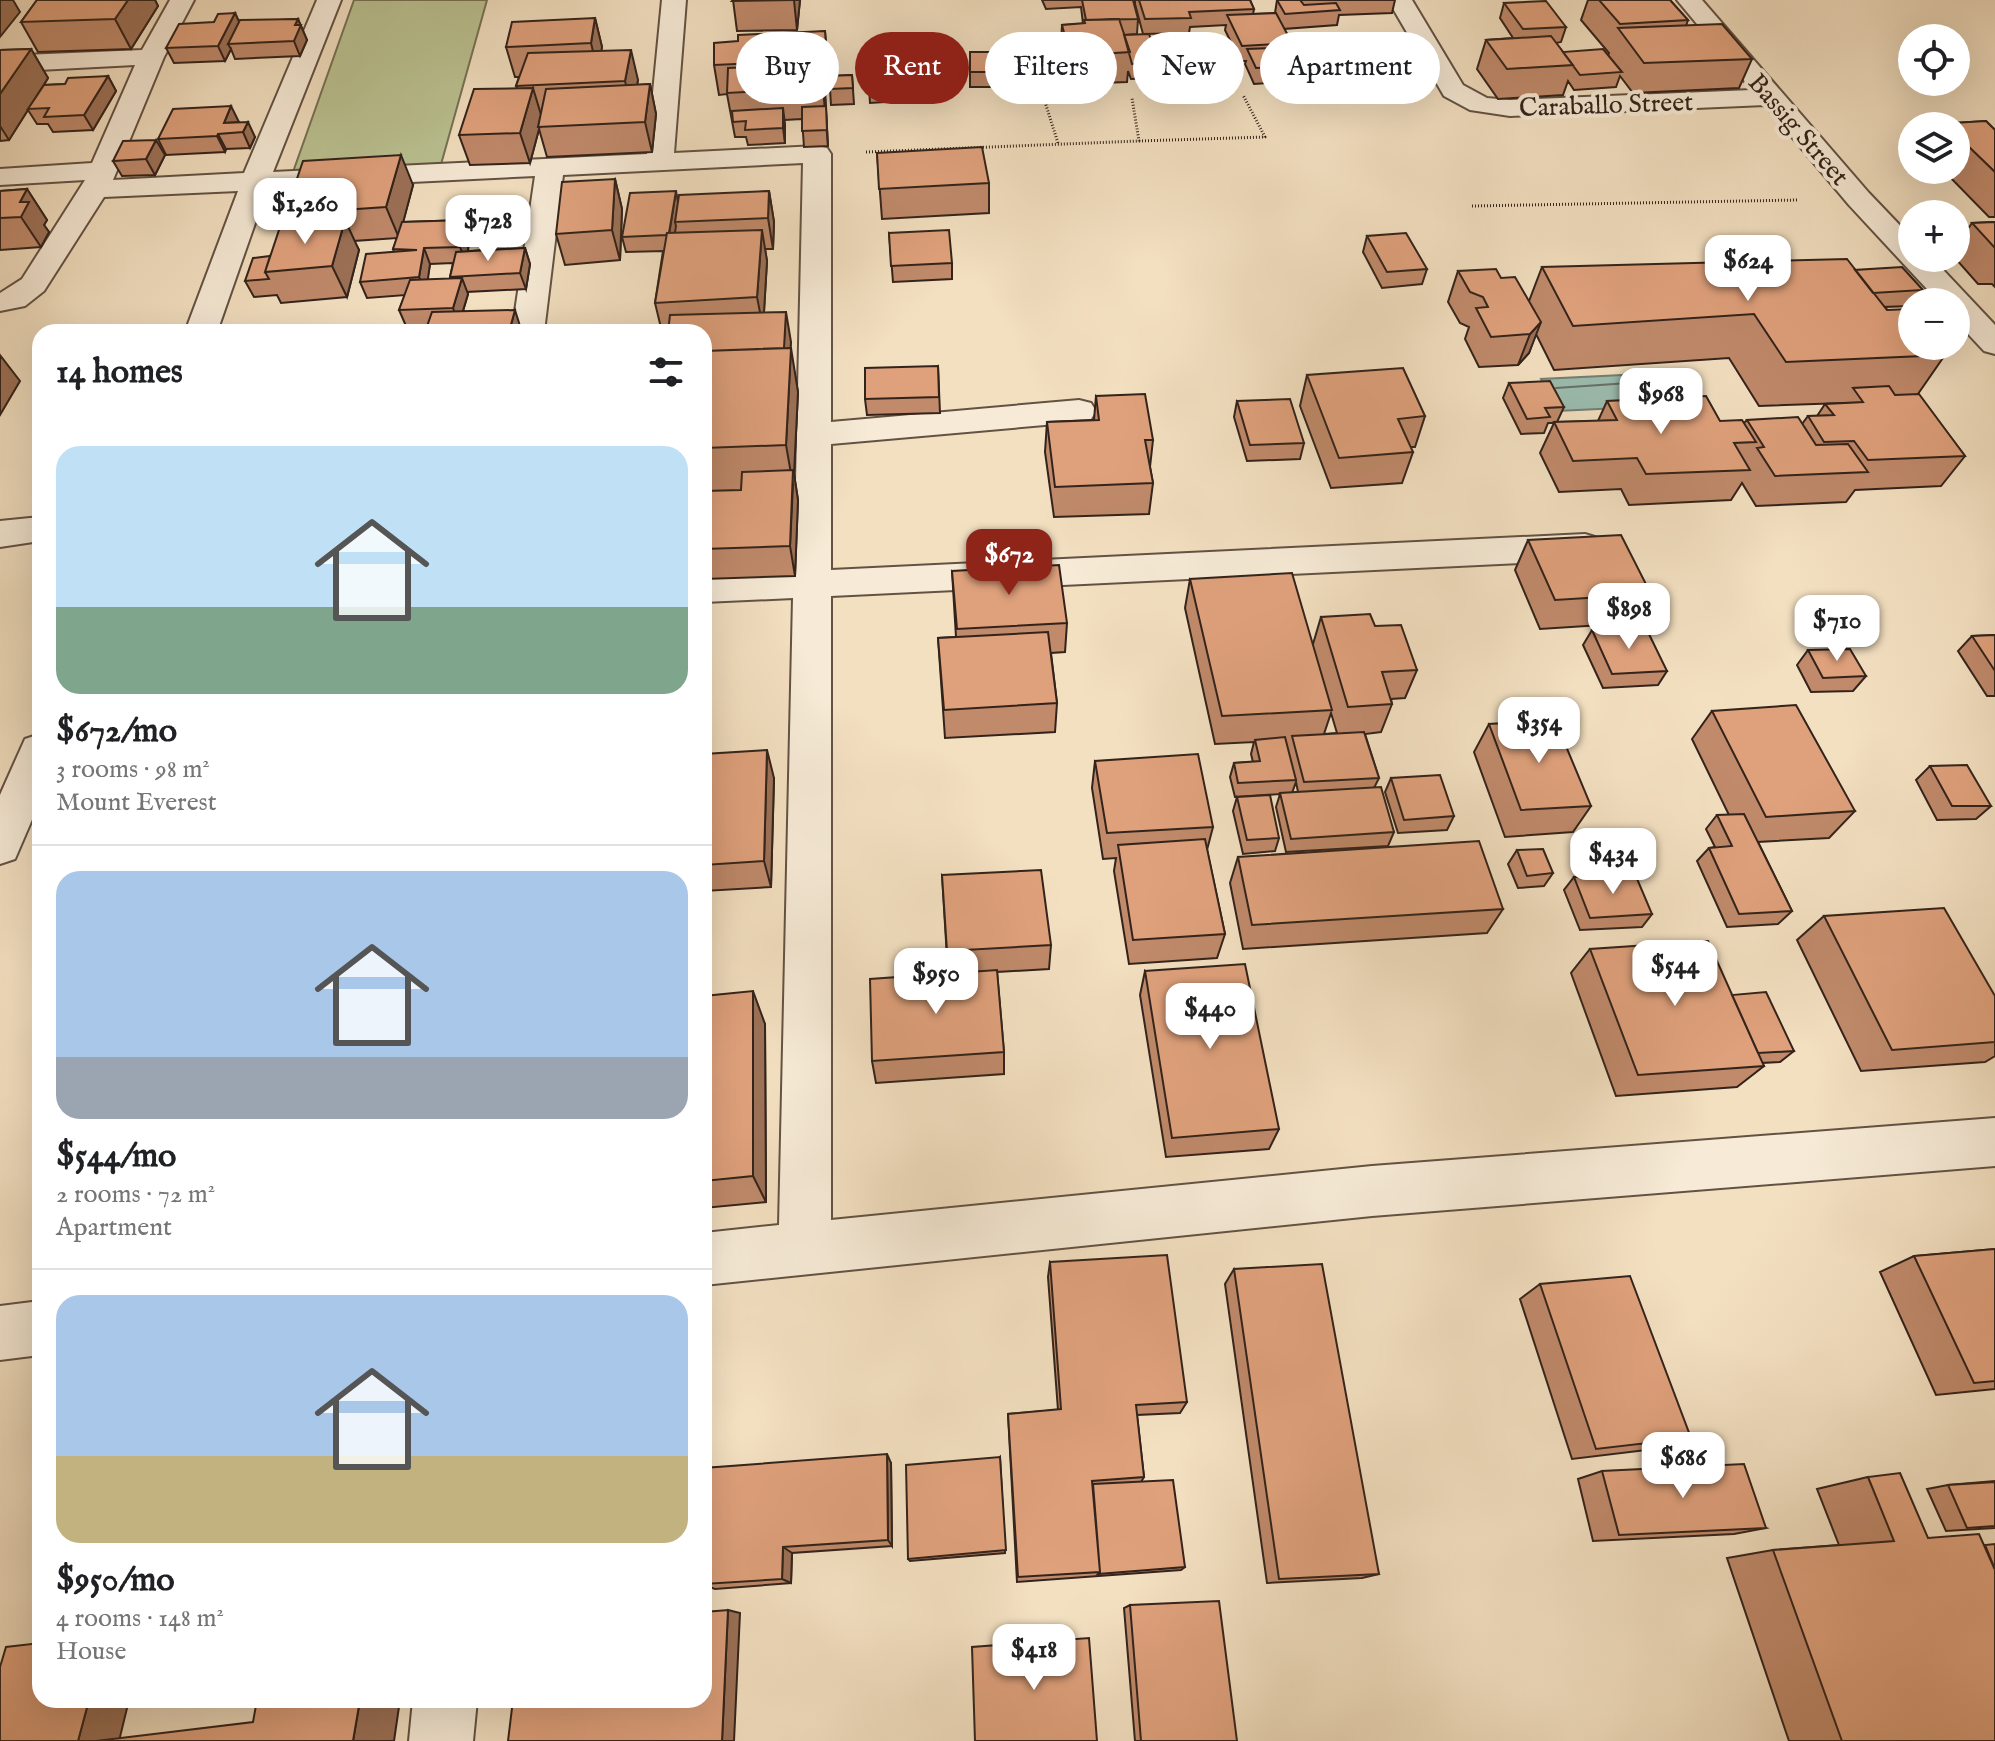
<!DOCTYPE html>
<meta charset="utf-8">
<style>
body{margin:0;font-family:"IM FELL English",serif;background:#f6f6f6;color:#202124;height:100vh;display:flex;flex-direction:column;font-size:30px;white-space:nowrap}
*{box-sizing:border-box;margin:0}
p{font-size:26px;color:#757577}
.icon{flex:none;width:44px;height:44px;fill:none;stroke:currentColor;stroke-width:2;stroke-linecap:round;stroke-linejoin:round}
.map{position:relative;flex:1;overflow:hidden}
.drawer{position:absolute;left:32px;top:324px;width:680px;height:1384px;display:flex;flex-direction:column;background:#fff;border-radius:24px;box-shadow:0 8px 32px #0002}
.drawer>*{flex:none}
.guide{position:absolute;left:736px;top:32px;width:760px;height:72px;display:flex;gap:16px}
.buttons{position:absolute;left:1898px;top:24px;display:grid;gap:16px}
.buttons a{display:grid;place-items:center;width:72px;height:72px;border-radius:50%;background:#fff;box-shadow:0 8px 32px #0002;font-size:40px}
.price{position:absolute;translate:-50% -68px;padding:0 18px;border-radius:16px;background:#fff;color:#222;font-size:26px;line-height:52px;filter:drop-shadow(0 2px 4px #0008)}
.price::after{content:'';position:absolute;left:50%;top:48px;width:24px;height:18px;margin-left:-12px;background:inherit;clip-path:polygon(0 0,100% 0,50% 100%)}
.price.active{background:#8f2418;color:#fff}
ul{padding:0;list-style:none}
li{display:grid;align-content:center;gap:16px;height:424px;padding:0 24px}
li+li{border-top:2px solid #e0e0e0}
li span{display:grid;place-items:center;height:248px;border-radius:24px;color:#555}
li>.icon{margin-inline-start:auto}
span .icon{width:144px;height:144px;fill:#fffc;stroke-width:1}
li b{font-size:34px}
h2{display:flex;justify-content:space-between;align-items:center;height:96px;padding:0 24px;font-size:34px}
.tag{padding:0 28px;border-radius:36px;background:#fff;box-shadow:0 8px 32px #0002;font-size:28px;line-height:72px}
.tag.active{background:#8f2418;color:#fff}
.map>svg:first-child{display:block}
.green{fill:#bbc292;stroke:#777256;stroke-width:2}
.water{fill:#9bbdb0;stroke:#717f74;stroke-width:2}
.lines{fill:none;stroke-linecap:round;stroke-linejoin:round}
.shore{stroke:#677066;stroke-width:2}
.street-casing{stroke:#635244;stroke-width:4}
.path{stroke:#33231b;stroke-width:3;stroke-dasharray:1 2;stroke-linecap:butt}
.street{fill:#f7ebd7;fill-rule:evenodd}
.wall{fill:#c08a6b;stroke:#33231b;stroke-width:2;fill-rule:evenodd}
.shaded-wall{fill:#9c7157;stroke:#33231b;stroke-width:2}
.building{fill:#dfa17c;stroke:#33231b;stroke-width:2}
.labels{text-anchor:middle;stroke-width:8;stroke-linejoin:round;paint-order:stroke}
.far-street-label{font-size:26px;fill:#33231b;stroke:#f7ebd7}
</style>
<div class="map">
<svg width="1995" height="1741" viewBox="0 0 1995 1741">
<rect width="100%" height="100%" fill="#f3e0c1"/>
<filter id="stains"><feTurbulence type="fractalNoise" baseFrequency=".0025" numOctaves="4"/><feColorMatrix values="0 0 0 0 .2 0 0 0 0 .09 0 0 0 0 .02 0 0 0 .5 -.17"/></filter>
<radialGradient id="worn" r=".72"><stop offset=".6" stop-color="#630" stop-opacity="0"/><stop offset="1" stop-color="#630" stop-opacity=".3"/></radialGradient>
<!-- green -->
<path class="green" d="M354,0H487L440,168L293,172Z"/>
<!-- water -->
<path class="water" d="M1664,373L1683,405L1557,411L1541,379Z"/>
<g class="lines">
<!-- shore -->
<path class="shore" d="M1556,388L1658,381L1666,396"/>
<!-- street casing -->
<g class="street-casing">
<path id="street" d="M170,0H194L164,57L113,180L244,173L317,0H341L273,172L647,154L662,0H686L674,153L817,146L827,148L831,154V422L1079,400L1091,403L1096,411L1091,419L1079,422L831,444V570L1585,534L1598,538L1603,547L1598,556L1585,560L831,596V1220L1372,1166L1995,1118V1166L1372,1216L704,1285V1233L779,1225L793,598L704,602V576L794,571L803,163L563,175L544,332H512L535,176L267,189L217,332H185L238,191L104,197L44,291L25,306L0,311V293L22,279L85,180L0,185V169L92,163L135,65L0,72V56L142,50Z
M1388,0H1412L1463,85L1487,98L1510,100L1752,90L1677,0H1702L1869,193L1912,238V258H1932L1995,325V354L1984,351L1956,321V302H1939L1849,205L1765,105L1510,116L1470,110L1444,96Z
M40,517V541L0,547V521Z
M40,734V801L15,859L0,864V795L25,739Z
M40,1301V1355L0,1360V1306Z
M413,1700H477L473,1741H409Z"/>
</g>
<!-- path -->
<path class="path" d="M1044,99L1058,143
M1139,141L1265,137L1243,95
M866,152L1139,141L1132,98
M1472,206L1798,200"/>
<!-- street -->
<use href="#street" class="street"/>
</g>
<!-- wall -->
<path class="wall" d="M37,0H155L158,6L131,49L38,52L21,22Z
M733,0H800L797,30L737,31Z
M1042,0H1133L1138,19L1137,34L1124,35L1159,62L1157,78L1131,79L1128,71L1127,82L1100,83V88L1057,90L1054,74L1055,45L1061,44L1062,25L1083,24L1081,7L1046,9Z
M1133,0H1250L1254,9L1253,14L1275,13L1277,0H1395L1392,13L1339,15L1337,25L1284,29L1292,43L1291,47L1302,66L1299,81L1254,84L1245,64L1246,61H1240L1225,30L1226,25L1190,27L1189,33L1143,34L1135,4V0Z
M1588,0H1670L1688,20L1686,26L1752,59L1739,88L1633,93L1620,76L1616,87L1574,90L1568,81L1563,95L1498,99L1477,69L1486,40L1513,38L1500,18L1504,3L1566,27L1561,42L1556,43L1563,52L1608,56L1609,53L1581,20Z
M235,13L239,22L298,19L307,40L300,56L235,59L231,49L225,61L174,63L166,48L214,22Z
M595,18L602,47L601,51L638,80L637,85L650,84L656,114L652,152L547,157L539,129L530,163L470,165L459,135L517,88L516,86L519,77H515L506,47Z
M825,31L829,76L852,75L854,104L831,105L830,89L825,90L828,146L804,147L802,119L784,120L785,143L748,145L746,137H735L727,94L719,95L714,65L738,41Z
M31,49L48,78L44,85L65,84L108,76L116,91L93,130L53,132L48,124H37L28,110L9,140L0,141V50Z
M970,52H1006L1007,87H970Z
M868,73L899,86L900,101L870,103Z
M1986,121L1995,130V217H1989L1945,172L1935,173L1932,170H1956V126H1935L1936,124Z
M239,122L255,137L250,148L226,149L225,152L166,155L158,139Z
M877,153L989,183V213L882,219Z
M165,155L155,175L122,176L113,161Z
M615,179L622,209L620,260L565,265L556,234Z
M413,185L403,222L465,220L470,235L468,251L525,248L530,264L526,289L467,292L468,294L463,311L520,326H406L399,310L405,295L367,298L360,282L394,252L393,249L397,238L354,241L359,250L347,297L281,303L277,295L254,297L245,281L270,256L290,224L285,214ZM453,263L450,277V279L427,280L430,264Z
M27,189L47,220L44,225L49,232L41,247L0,250V191Z
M769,191L774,222L773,249H765L767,261L764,312L791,342L790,348L798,392L794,474L798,500L795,576L704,579V332H662L655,303L663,251L626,252L622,237L678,200Z
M1995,222V287L1992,284H1978L1955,258L1956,246L1972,223Z
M889,233L952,263V279L893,282Z
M1367,236L1427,269L1422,284L1382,288L1363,252Z
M1542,267L1855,270L1923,290L1915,302H1912V306L1884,307L1945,355L1918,394L1965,456L1941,486L1855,490L1846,502L1756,506L1742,483L1731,500L1629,505L1621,489L1559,492L1540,453L1554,423H1548L1544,433L1521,434L1503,398L1509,383L1564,407L1557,422L1598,421L1607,401L1720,421L1744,423L1747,420L1802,424L1808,416H1817L1825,404L1844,403L1759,406L1729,358L1554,370L1536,334L1529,353L1518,365L1479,367L1465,339L1469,327L1460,323L1448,302L1458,271L1501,278L1529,301Z
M938,366L940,413L867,415L865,399Z
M1307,375L1425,416L1415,447H1410L1413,452L1402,483L1331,488L1300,406Z
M1096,396L1153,440L1150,467L1153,483L1149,514L1054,517L1045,452L1047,422L1094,420Z
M1237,401L1304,443L1300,459L1247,461L1234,417Z
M1528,540L1651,594L1633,623L1540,629L1515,570Z
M952,571L1067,623L1065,652L1051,653L1057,703L1055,732L945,738L938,638L956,637Z
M1190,579L1313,644L1321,617L1375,626L1417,670L1405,698L1391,699L1392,704L1381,732L1365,734L1379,778L1374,788L1394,832L1388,846L1286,852L1276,807L1280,794L1235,797L1230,777L1234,763L1253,762L1251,754L1254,742L1215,744L1185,608ZM1331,713L1337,733L1324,734ZM1296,782L1298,792L1292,793Z
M1592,630L1667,671L1658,685L1603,688L1583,645Z
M1995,635V696H1987L1958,651L1972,636Z
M1808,650L1866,676L1853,691L1811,692L1797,665Z
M1712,711L1855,811L1829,838L1758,842L1792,911L1778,924L1727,927L1697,861L1709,848L1715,847L1706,829L1717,815H1729L1692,739Z
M1489,724L1591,806L1573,832L1505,837L1474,752Z
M704,754L774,778L771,887L704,891Z
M1095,761L1213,827L1207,850L1225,934L1217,958L1129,964L1114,871L1116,858L1103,859L1092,788Z
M1930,766L1991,806L1976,819L1937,820L1916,780Z
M1391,778L1454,816L1447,830L1398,833L1385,792Z
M1237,797L1279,838L1275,851L1243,854L1233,811Z
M1517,850L1553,873L1544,886L1518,888L1508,864Z
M1238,857L1503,909L1487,933L1243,949L1230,883Z
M942,875L1051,945L1049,969L997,972L1004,1052V1074L876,1083L872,1061L948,974Z
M1574,877L1652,914L1642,927L1580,930L1564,890Z
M1824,916L1995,996V1056L1985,1062L1861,1071L1797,940Z
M1590,949L1732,995L1794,1051L1780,1062L1762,1063L1764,1066L1737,1087L1616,1096L1571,973Z
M1145,971L1279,1129L1269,1149L1166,1157L1140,995Z
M704,996L765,1024L766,1202L704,1208Z
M1995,1249V1389L1936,1395L1880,1272L1914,1256Z
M1050,1262L1187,1402L1180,1413L1137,1415L1144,1477L1141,1482L1185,1567L1181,1570L1017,1582L1008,1414L1058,1410L1048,1277Z
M1234,1269L1379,1574L1362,1578L1267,1583L1225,1284Z
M1540,1284L1691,1438L1663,1448L1572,1459L1520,1299Z
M1000,1457L1005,1553L910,1561L908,1559Z
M891,1463L892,1546L792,1553L791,1583L715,1589L704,1585V1468Z
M1602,1471L1766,1528L1734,1534L1593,1541L1578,1479Z
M1868,1477L1995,1741H1789L1727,1558L1773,1550L1839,1545L1817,1489Z
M1995,1481V1528L1946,1531L1927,1489L1948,1485Z
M1130,1605L1237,1741H1135L1124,1608Z"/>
<!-- shaded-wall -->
<path class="shaded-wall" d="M0,0H13L20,12L0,37Z
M128,0H155L158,6L131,49L115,19Z
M794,0H800L797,30Z
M235,13L242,28L228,44L231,49L225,61L218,46Z
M595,18L602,47L598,73L591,43Z
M298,19L307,40L300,56L294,41L295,25Z
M31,49L48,78L9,140L0,126V94Z
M631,50L638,80L632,111L625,81Z
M822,64L825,94L828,146L823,88Z
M108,76L116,91L93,130L84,115Z
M650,84L656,114L652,152L645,122Z
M533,88L542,118L530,163L520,133Z
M231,106L239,122L224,123Z
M783,108L785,124V143L783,128Z
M248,122L255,137L250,148L243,132Z
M218,134L226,149L225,152L217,136Z
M156,140L165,155L155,175L146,159Z
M401,155L413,185L399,238L386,207Z
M615,179L622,209L620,260L612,230Z
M27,189L47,220L44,225L49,232L41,247L21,217L20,202Z
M676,191L679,207L675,222L676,226L672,251L669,235Z
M769,191L774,222L773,249L768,218Z
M345,220L359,250L347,297L332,266Z
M465,220L470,235L466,263L460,247Z
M762,230L767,261L763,328L757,297Z
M424,248L430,264L426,293L419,277Z
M525,248L530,264L526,289L520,273Z
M462,278L468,294L459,324L453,308Z
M515,310L520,326L519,332H509Z
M786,312L791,342L788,387L783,356Z
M1541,322L1529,353L1518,365L1530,334Z
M791,348L798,392L794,474L798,500L795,576L790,546L793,485L786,445Z
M0,355L20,381L0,415Z
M704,475L711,503H704Z
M767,750L774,778L771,887L764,861Z
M753,991L765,1024L766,1202L753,1176Z
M887,1454L891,1463L892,1546L888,1540Z
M783,1547L792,1553L791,1583L782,1579Z
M728,1610L740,1613L734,1741H722Z
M89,1700H129L119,1741H78Z
M360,1700H400L394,1741H353Z"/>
<!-- building -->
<path class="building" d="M37,0H128L115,19L21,22Z
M733,0H794L732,1Z
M1082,0H1133L1138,19L1086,20Z
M1139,0H1250L1254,9L1189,12L1191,18L1145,19Z
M1277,0H1300L1304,5L1336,3L1340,10L1285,14Z
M1599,0H1670L1688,20L1620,24Z
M1546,1L1566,27L1523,29L1504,3Z
M235,13L218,46L166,48L179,24L214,22L218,14Z
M1276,13L1292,43L1242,46L1227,15Z
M595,18L591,43L506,47L512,22Z
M298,19L295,25H301L294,41L228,44L240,20Z
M1119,19L1130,52L1100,54L1101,58L1058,60L1055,45L1067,44L1062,25L1085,23L1084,20Z
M1722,24L1752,59L1644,63L1618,28Z
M825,31L827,60L714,65V43L738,41V35Z
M1149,34L1159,62L1132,64L1124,35Z
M1551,36L1573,65L1507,69L1486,40Z
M1292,47L1302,66L1256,68L1247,49Z
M31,49L0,94V50Z
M1603,49L1622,72L1580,75L1563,52Z
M631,50L625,81L516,86L528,53Z
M970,52H1006L1007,72H970Z
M822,64L823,88L727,93L728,68Z
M897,72L899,86L869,87L868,73Z
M852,75L853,88L830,89L829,76Z
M108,76L84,115L44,117L49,108L28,109L44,85L65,84L68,78Z
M650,84L645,122L538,127L546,89Z
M533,88L520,133L459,135L474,89Z
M231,106L224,123L248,122L243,132L218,134L217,136L158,139L173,109Z
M826,106L827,130L802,131V107Z
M783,108V128L745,130L746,121L733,122L732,111Z
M1986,121L1995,130V172L1964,142H1956V126H1938L1936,124Z
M156,140L146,159L113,161L123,141Z
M982,147L989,183L879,189L877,153Z
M401,155L386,207L285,214L303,161Z
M615,179L612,230L556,234L562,182Z
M27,189L20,202H29L21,217L0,218V191Z
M676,191L669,233H667L666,235L622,237L630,193Z
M769,191L768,218L675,222L679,195Z
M345,220L332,266L265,272L281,224Z
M465,220L460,247L424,248L419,277L360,282L366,254L417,250L393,249L402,222Z
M1995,222V248L1972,223Z
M762,230L757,297L655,303L667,233Z
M949,230L952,263L891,266L889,233Z
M1406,233L1427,269L1387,272L1367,236Z
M525,248L520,273L450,277L456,252Z
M270,256L265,272L269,279L245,281L253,258Z
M1847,259L1887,310L1910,309L1912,312V346H1938L1945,355L1786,362L1754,314L1573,326L1542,267Z
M1902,267L1923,290L1873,293L1855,270Z
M1496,269L1501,278L1515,277L1541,322L1530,334L1491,337L1476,308L1488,307L1483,297L1470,292L1458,271Z
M462,278L453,308L399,310L410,280Z
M515,310L509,332H425L432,312Z
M786,312L784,348L704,351V332H668L670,315Z
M791,348L786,445L704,448V351Z
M938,366L939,397L865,399V368Z
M1403,368L1425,416L1398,419L1413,452L1339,458L1307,375Z
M1550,381L1564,407L1545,408L1550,417L1527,419L1509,383Z
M1889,386L1895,395L1919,394L1965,456L1868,460L1854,441L1824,442L1808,416L1834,415L1825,404L1863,402L1853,388Z
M1145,394L1153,440H1145L1153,483L1055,487L1047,422L1099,420L1096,396Z
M1706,396L1720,421L1742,420L1756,442L1734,443L1750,470L1646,474L1637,458L1573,461L1554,422L1617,420L1607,401Z
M1290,399L1304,443L1250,445L1237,401Z
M1798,417L1816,445L1848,444L1868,472L1775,476L1757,448L1764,447L1747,420Z
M793,470L790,546L704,549V491L741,490L742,472Z
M1621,535L1651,594L1555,600L1528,540Z
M1059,565L1067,623L957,629L952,571Z
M1292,573L1332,710L1222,716L1190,579Z
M1370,614L1375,626L1401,625L1417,670L1382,672L1392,704L1348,707L1321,617Z
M1646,628L1667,671L1612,674L1592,630Z
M1048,632L1057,703L944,710L938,638Z
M1995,635V671L1972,636Z
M1850,649L1866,676L1823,678L1808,650Z
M1796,705L1855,811L1766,817L1712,711Z
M1555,720L1591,806L1521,810L1489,724Z
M1364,732L1379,778L1304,782L1292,736Z
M1285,737L1296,780L1238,783L1234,763L1260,761L1255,740Z
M767,750L764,861L704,865V754Z
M1198,754L1213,827L1107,833L1095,761Z
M1967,765L1991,806H1952L1930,766Z
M1440,775L1454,816L1404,820L1391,778Z
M1381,787L1394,832L1291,839L1280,793Z
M1270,795L1279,838L1247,840L1237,797Z
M1744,814L1792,911L1739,914L1709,848L1732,846L1717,815Z
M1205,839L1225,934L1133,940L1118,845Z
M1479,841L1503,909L1252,925L1238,857Z
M1543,849L1553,873L1527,876L1517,850Z
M1041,870L1051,945L947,951L942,875Z
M1635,874L1652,914L1590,918L1574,877Z
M1944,908L1995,996V1042L1892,1050L1824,916Z
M1708,941L1764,1066L1638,1075L1590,949Z
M1245,964L1279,1129L1172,1138L1145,971Z
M997,970L1004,1052L872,1061L870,979Z
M753,991V1176L704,1181V996Z
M1766,992L1794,1051L1758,1053L1732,995Z
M1995,1249V1381L1974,1383L1914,1256Z
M1167,1255L1187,1402L1136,1405L1144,1477L1092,1481L1100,1572L1018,1577L1008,1414L1061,1409L1050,1262Z
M1322,1264L1379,1574L1279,1579L1234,1269Z
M1630,1276L1691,1438L1596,1449L1540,1284Z
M887,1454L888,1540L783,1547L782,1579L704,1584V1468Z
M1000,1457L1006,1550L908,1559L906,1465Z
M1744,1464L1766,1528L1619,1535L1602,1471Z
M1900,1473L1928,1538L1979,1534L1995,1570V1741H1842L1773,1550L1894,1541L1868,1477Z
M1173,1480L1185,1567L1098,1574L1100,1572L1093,1484Z
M1995,1482V1526L1967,1528L1948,1485Z
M1995,1544V1569L1985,1545Z
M1219,1601L1237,1741H1141L1130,1605Z
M728,1610L722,1741H508L513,1700H704V1612Z
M1089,1638L1097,1741H975L972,1647Z
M40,1643V1700H89L78,1741H0V1667L6,1647Z
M257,1700H360L353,1741H96L253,1722Z"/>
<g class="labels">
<!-- far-street labels -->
<g class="far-street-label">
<text transform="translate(1606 104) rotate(-2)" y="9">Caraballo Street</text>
<text transform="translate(1799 129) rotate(49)" y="9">Bassig Street</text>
</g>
</g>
<rect width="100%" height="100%" filter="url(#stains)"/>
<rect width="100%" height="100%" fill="url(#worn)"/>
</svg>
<div class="buttons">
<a><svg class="icon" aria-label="locate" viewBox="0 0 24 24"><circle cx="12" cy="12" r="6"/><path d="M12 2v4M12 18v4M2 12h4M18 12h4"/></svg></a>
<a><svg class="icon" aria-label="layers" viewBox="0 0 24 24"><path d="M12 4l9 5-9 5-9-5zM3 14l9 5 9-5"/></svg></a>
<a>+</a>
<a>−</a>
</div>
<b class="price" style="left:305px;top:246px">$1,260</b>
<b class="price" style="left:488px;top:263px">$728</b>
<b class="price" style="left:1748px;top:303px">$624</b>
<b class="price" style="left:1661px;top:436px">$968</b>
<b class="price active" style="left:1009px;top:597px">$672</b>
<b class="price" style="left:1629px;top:651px">$898</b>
<b class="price" style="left:1837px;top:663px">$710</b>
<b class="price" style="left:1539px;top:765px">$354</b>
<b class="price" style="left:1613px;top:896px">$434</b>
<b class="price" style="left:1675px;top:1008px">$544</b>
<b class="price" style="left:936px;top:1016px">$950</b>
<b class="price" style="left:1210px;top:1051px">$440</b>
<b class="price" style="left:1683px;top:1500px">$686</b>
<b class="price" style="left:1034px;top:1692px">$418</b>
<div class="guide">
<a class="tag">Buy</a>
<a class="tag active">Rent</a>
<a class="tag">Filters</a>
<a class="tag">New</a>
<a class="tag">Apartment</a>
</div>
<section class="drawer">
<h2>14 homes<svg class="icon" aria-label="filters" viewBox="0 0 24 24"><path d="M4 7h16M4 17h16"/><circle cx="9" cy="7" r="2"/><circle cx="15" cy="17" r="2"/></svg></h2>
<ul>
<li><span style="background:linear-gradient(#bfe0f5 65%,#7fa58c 0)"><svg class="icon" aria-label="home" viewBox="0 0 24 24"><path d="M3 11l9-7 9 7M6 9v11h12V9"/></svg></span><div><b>$672/mo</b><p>3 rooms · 98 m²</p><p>Mount Everest</p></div></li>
<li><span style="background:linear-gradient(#a9c7e8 75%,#9aa5b1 0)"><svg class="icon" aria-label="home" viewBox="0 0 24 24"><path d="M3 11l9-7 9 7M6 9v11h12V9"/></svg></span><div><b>$544/mo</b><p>2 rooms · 72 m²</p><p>Apartment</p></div></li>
<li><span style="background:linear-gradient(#a9c7e8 65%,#c2b280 0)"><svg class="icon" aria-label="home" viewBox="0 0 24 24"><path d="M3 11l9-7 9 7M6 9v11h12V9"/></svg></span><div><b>$950/mo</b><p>4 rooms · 148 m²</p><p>House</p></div></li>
</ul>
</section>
</div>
